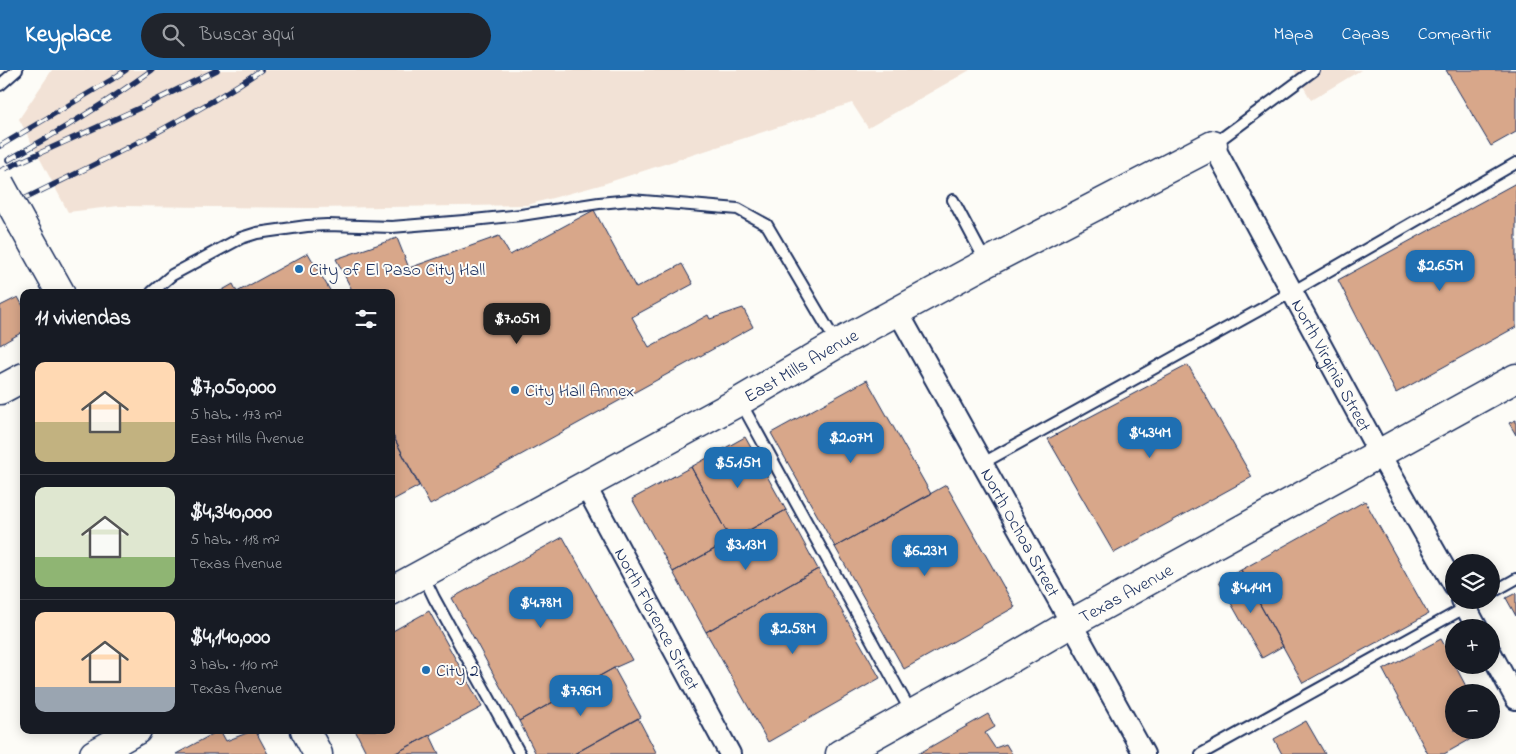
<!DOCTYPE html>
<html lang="es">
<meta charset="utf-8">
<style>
body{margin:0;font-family:"Indie Flower",sans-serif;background:#20242c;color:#f1f3f6;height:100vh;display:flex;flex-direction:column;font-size:19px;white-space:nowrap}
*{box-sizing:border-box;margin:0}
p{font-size:16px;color:#9ea1a6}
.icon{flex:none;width:28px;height:28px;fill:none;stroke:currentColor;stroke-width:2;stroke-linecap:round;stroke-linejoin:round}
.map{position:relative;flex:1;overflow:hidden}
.side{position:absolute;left:20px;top:219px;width:375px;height:445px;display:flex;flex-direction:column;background:#171b24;border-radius:10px;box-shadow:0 2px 12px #0003}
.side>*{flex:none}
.controls{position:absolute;left:1445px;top:484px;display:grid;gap:10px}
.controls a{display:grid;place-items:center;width:55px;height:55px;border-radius:50%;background:#171b24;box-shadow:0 2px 12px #0003;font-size:25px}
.price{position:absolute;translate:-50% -42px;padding:0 11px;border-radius:10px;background:#1f6fb2;color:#fff;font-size:16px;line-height:32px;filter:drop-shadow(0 1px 2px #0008)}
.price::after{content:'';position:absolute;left:50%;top:30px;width:15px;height:11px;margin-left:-8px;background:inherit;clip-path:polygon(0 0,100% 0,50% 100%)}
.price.selected{background:#222;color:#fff}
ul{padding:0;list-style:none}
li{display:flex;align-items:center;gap:15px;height:125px;padding:0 15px}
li+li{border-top:1px solid #363941}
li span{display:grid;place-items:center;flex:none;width:140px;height:100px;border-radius:10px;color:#555}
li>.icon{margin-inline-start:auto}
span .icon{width:60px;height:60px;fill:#fffc;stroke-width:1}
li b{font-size:21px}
h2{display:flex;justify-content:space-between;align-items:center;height:60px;padding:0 15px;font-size:21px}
header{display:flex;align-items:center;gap:30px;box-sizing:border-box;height:70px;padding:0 25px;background:#1f6fb2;color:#fff}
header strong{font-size:24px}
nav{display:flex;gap:28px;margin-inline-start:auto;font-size:18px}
.search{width:350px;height:45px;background:#20242c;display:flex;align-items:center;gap:12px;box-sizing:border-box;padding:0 18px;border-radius:28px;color:#9ea1a6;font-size:19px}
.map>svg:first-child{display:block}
.built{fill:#f2e2d6}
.building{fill:#d8a78a;stroke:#1b2f5e}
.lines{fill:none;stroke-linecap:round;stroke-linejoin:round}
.lane-casing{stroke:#1b2f5e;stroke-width:14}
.street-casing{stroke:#1b2f5e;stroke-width:24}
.secondary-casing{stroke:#1b2f5e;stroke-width:31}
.lane{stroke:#fdfcf7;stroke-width:10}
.street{stroke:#fdfcf7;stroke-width:20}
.secondary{stroke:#fdfcf7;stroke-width:28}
.rail-casing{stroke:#1b2f5e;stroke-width:5.5}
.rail{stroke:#fdfcf7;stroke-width:4;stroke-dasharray:11;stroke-linecap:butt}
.secondary-bridge-casing{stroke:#1b2f5e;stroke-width:31;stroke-linecap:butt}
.secondary-bridge{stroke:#fdfcf7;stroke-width:28}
.poi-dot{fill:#1f6fb2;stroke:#fdfcf7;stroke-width:2}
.labels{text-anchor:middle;stroke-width:4;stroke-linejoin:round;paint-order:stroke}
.poi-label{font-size:18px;fill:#1b2f5e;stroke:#fdfcf7;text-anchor:start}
.street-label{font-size:18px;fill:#1b2f5e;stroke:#fdfcf7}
</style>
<header>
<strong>Keyplace</strong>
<div class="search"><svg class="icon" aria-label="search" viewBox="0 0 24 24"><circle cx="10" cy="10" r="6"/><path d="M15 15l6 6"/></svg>Buscar aquí</div>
<nav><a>Mapa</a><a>Capas</a><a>Compartir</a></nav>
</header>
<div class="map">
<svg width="1516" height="684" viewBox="0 0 1516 684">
<rect width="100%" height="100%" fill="#fdfcf7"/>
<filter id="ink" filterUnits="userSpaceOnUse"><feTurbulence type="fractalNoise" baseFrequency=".02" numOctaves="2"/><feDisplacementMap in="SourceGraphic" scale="10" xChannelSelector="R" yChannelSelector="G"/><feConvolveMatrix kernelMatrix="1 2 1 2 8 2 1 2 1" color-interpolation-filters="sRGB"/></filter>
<g filter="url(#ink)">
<!-- built -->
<path class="built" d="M52,0H970L868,58L852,33L600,115L527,135L310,138L119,136L68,142L19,49Z
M1294,0H1361L1311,30Z"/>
<!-- building -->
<path class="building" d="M1446,0H1516V62L1491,76Z
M1516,113V257L1396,323L1338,210Z
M594,140L636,218L682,194L693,214L632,247L649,277L708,245L710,249L743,238L753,257L430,435L391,362V222H353L336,189L397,168L409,198L499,166L510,185Z
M308,183L331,222H219L233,214L237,222Z
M18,227L24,238V261L0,275V236Z
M1188,295L1252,407L1114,483L1048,369Z
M867,310L931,424L835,477L771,363Z
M1516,350V365L1509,353Z
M391,362L419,416L391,431Z
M745,367L786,440L731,470L691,397Z
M691,397L731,470L673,502L632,429Z
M946,415L1015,537L904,599L835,477Z
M1365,431L1428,544L1303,613L1241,500Z
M786,440L818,499L706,562L673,502Z
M563,467L632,590L614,598L519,651L452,528Z
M818,499L880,608L768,672L706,562Z
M1241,500L1283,576L1262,588L1219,512Z
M1516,523V546L1506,528Z
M429,541L482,637L394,684H367L355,660H391V562Z
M1441,569L1469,622H1454V660H1466L1471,669L1444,684H1428L1383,600Z
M614,598L641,647L574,684H536L519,651Z
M988,644L995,657L985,663L995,678L1006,674L1012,684H918Z
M638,648L657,684H574Z
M1306,651L1325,684H1282L1274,669Z
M220,660L226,671L255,660L268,684H176Z
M430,665L439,684H394Z"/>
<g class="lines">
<!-- lane casing -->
<g class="lane-casing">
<path id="lane" d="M0,15L17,0
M1214,74L1314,0
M953,130L986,192
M152,222L172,205L241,168L257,163L307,156L327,155L392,157L464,151L521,145L599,133L631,130L738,139L767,155L837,274
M740,331L911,642
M983,393L1292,222L1516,93
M423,505L434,528L520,684
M1491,523L1516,509
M1201,684L1479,530"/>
</g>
<!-- street casing -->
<g class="street-casing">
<g id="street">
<path id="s1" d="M1213,75L1379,383L1454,515"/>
<path id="s2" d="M898,242C981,389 1061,537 1144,684"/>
<path id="s3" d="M585,415L730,684"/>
<path d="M1462,530L1477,558"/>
<path d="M1491,583L1516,629"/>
</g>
</g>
<!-- secondary casing -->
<g class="secondary-casing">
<g id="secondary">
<path d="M23,156L60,222"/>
<path d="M0,320L24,307"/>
<path id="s4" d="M391,521L740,331L837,274L986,193L1213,75"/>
<path d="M305,660L318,684"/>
<path d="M94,684L137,660"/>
<path id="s5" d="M840,684L1012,588L1070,554L1516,308"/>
</g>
</g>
<!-- lane -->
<use href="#lane" class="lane"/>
<!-- street -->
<use href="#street" class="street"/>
<!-- secondary -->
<use href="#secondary" class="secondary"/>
<!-- rail casing -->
<g class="rail-casing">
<path id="rail" d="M0,76L111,10L126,0
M8,90C57,63 106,33 152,0
M0,101L144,36L217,0
M0,141C88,97 179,56 261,0"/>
</g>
<!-- rail -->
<use href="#rail" class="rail"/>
<!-- secondary-bridge casing -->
<g class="secondary-bridge-casing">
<path id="secondary-bridge" d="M0,114L23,156"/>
</g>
<!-- secondary-bridge -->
<use href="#secondary-bridge" class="secondary-bridge"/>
</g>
</g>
<!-- markers -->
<g class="poi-dot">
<circle cx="299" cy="199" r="5"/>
<circle cx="515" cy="320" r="5"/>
<circle cx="426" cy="600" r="5"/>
</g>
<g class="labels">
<!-- poi labels -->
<g class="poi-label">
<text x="309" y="205">City of El Paso City Hall</text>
<text x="525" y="326">City Hall Annex</text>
<text x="436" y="606">City 2</text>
</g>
<!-- street labels -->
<g class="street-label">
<text dy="6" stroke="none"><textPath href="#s4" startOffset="468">East Mills Avenue</textPath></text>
<text dy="6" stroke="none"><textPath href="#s1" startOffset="250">North Virginia Street</textPath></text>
<text dy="6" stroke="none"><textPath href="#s2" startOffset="252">North Ochoa Street</textPath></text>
<text dy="6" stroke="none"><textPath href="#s5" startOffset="328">Texas Avenue</textPath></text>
<text dy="6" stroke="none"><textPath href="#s3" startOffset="152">North Florence Street</textPath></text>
</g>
</g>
</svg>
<div class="controls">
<a><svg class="icon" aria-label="layers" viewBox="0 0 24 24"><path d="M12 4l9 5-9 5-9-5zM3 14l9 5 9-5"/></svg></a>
<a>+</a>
<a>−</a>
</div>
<b class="price" style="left:1440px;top:222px">$2.65M</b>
<b class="price selected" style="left:517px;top:275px">$7.05M</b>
<b class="price" style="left:1150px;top:389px">$4.34M</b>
<b class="price" style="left:851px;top:394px">$2.07M</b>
<b class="price" style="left:738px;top:419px">$5.15M</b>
<b class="price" style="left:746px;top:501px">$3.13M</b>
<b class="price" style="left:925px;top:507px">$6.23M</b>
<b class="price" style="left:1251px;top:544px">$4.14M</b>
<b class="price" style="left:541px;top:559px">$4.78M</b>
<b class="price" style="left:793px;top:585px">$2.58M</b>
<b class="price" style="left:581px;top:647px">$7.96M</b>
<section class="side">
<h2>11 viviendas<svg class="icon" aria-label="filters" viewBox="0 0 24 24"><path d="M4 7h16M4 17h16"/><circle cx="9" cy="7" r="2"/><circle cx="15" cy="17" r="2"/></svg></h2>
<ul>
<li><span style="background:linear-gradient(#ffd9b3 60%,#c2b280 0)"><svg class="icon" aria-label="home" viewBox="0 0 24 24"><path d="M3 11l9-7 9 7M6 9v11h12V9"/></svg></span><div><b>$7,050,000</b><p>5 hab. · 173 m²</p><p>East Mills Avenue</p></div></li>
<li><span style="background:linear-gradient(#dfe7d0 70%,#8fb573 0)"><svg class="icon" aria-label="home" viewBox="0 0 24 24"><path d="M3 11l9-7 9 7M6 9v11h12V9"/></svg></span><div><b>$4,340,000</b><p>5 hab. · 118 m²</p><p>Texas Avenue</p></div></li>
<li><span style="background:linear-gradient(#ffd9b3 75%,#9aa5b1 0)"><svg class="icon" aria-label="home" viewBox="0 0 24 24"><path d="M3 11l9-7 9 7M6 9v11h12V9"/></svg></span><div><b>$4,140,000</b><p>3 hab. · 110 m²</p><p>Texas Avenue</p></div></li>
</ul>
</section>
</div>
